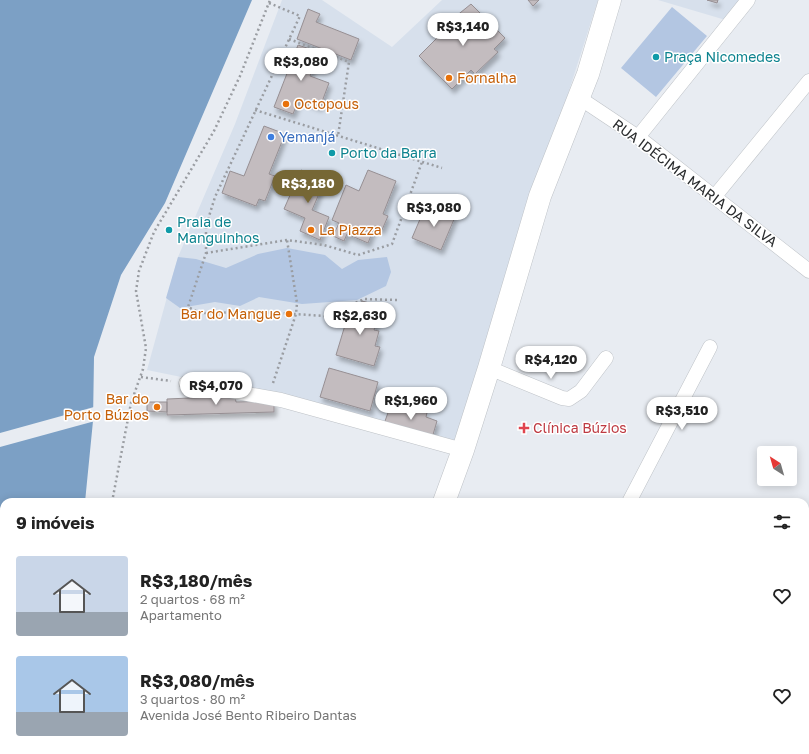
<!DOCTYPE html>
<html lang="pt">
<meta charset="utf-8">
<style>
body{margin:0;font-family:"Golos Text",sans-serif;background:#f2f2f2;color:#222;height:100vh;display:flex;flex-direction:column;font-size:15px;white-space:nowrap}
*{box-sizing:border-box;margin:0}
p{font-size:13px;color:#767676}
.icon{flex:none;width:22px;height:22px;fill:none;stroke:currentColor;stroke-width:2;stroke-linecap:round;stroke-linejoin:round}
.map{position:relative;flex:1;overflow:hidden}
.sheet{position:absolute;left:0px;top:498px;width:809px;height:256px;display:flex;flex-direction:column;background:#fff;border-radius:12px 12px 0 0;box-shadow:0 2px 10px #0003}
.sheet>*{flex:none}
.needle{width:26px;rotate:323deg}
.controls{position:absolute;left:757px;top:446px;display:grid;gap:8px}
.controls a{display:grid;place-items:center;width:40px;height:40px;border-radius:4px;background:#fff;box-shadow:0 2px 10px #0003;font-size:20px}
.price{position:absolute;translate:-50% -34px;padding:0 9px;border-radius:14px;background:#fff;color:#222;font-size:13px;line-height:26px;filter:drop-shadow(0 1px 2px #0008)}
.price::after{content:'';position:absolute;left:50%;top:24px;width:12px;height:9px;margin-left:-6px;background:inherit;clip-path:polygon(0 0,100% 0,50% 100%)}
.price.selected{background:#766735;color:#fff}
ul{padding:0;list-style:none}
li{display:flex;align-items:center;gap:12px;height:100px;padding:0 16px}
li span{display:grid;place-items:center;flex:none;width:112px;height:80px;border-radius:4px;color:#555}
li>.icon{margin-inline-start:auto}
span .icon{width:48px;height:48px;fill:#fffc;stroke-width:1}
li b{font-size:17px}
h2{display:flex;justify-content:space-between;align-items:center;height:48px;padding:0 16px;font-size:17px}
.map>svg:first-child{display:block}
.built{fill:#d7e0ec}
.green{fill:#b3c6e2}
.water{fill:#7ca0c5}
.pier{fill:#e8ecf2}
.building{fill:#c3bcbf;stroke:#968f93;filter:url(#shadow)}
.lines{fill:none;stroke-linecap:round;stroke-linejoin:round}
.minor-casing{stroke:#bec2c7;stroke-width:15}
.primary-casing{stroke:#bec2c7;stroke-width:23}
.path{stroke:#9a9da2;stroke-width:2.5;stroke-dasharray:2 3;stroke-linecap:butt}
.minor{stroke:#fff;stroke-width:14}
.primary{stroke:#fff;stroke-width:22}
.culture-dot{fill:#0f9aa8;stroke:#fff;stroke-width:1.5}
.food-dot{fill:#e8710a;stroke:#fff;stroke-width:1.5}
.shop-dot{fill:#3f7fe0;stroke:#fff;stroke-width:1.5}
.health-dot{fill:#e0444e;stroke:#fff;stroke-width:1.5}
.labels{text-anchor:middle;stroke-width:3;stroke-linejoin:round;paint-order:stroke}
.culture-label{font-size:14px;fill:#0d838f;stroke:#fff;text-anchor:start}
.food-label{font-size:14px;fill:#c56008;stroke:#fff;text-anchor:start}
.shop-label{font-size:14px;fill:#366cbe;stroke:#fff;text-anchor:start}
.street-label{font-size:14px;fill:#2a2c2e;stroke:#fff}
.health-label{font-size:14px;fill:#be3a42;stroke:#fff;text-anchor:start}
</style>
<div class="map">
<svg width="809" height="754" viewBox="0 0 809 754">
<defs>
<filter id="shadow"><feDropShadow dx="2.5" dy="4.5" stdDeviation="2" flood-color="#0004"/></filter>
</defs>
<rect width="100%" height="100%" fill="#e8ecf2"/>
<!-- built -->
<path class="built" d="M282,0H322L392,47L442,0H598L456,444L284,398L147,370L178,257L235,124Z
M658,0H745L729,21Z"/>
<!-- green -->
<path class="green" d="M672,7L707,36L656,97L621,68Z
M287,248L325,255L342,269L358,260L387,257L391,272L386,286L357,300L302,304L259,297L240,306L215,302L180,308L166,298L178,257L196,259L226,268L258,254Z"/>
<!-- water -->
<path class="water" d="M0,0H252L165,203L121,275L94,357L93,421L85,502H4V750H22L21,754H0Z"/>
<!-- pier -->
<path class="pier" d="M94,407L95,421L0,447V433Z"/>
<!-- building -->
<path class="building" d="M528,0H539L533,6Z
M707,0H718L717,3Z
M471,4L505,38L494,49L498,52L475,74L471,70L452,89L419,56L442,33L445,36L459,21L455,17Z
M308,9L320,14L316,22L359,39L351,60L297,39Z
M298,45L319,52L310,76L329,83L320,107L299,99L293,114L274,107Z
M264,126L285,134L269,174L275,176L265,201L259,199L256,206L222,193L230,171L244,176Z
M301,170L325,180L312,210L329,217L320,240L300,231L305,218L284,209Z
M368,170L396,181L383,214L388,216L382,230L375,226L368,243L347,234L344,241L333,236L339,223L332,220L346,185L359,191Z
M426,205L455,217L441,250L412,238Z
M362,301L377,305L373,319L377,320L374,330L379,331L375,346L380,347L374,366L336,355L349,312L358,315Z
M329,368L378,382L370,411L320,397Z
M235,396L236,402L274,401V412L167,415V399Z
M147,402H167V412L147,411Z
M397,403L427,413L426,417L437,421L432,438L384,424L390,407L395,409Z"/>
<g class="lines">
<!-- minor casing -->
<g class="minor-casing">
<path id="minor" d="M578,97L638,137L809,271
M638,137L748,0
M715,196L809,81
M489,368L562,398L569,399L581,391L606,358
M186,383L281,400L463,450
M629,502L710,347
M805,527L809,519
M805,699L809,702"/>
</g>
<!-- primary casing -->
<g class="primary-casing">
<path id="primary" d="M444,502L463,450L489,368L540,196L588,74L610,0
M423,750V754"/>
</g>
<!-- path -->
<path class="path" d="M269,3L300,16L215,197L206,226V253L188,307L200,313L264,312L325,316L364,299L397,300
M289,39L349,62L338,136
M255,110L442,168
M206,253L287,240L324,245L358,255L392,244L422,162
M141,377L171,381
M273,383L296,314L297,303L287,240
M112,502L131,403L143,369L146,348L136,291L139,271L154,232L214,131L240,76L270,0
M46,754L48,750"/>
<!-- minor -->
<use href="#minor" class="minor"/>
<!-- primary -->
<use href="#primary" class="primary"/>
</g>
<!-- markers -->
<g class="culture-dot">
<circle cx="656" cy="57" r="4"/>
<circle cx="332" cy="153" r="4"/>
<circle cx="169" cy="230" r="4"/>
</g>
<g class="food-dot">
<circle cx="449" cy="78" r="4"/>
<circle cx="286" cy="104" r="4"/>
<circle cx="311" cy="230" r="4"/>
<circle cx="289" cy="314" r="4"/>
<circle cx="157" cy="407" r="4"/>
</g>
<circle class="shop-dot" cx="271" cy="137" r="4"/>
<path class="health-dot" d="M522 422h4v4h4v4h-4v4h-4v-4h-4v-4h4z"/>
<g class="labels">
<!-- culture labels -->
<g class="culture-label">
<text x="664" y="62">Praça Nicomedes</text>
<text x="340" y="158">Porto da Barra</text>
<text x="177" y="227">Praia de<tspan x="177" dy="16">Manguinhos</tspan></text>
</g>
<!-- food labels -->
<g class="food-label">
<text x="457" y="83">Fornalha</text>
<text x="294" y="109">Octopous</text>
<text x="319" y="235">La Piazza</text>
<text x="281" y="319" text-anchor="end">Bar do Mangue</text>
<text x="149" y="404" text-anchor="end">Bar do<tspan x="149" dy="16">Porto Búzios</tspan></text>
</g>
<!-- shop labels -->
<g class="shop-label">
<text x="279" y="142">Yemanjá</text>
</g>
<!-- street labels -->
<g class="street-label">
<text transform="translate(695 183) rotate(37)" y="5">RUA IDÉCIMA MARIA DA SILVA</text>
</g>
<!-- health labels -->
<g class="health-label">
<text x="533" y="433">Clínica Búzios</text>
</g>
</g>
</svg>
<div class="controls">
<a><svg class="needle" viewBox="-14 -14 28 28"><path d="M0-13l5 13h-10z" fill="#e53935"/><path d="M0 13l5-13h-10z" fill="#767676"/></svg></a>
</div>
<b class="price" style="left:463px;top:47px">R$3,140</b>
<b class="price" style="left:301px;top:82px">R$3,080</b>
<b class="price selected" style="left:308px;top:204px">R$3,180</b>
<b class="price" style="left:434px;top:228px">R$3,080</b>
<b class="price" style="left:360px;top:336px">R$2,630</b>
<b class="price" style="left:551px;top:380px">R$4,120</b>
<b class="price" style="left:216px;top:406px">R$4,070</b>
<b class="price" style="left:411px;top:421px">R$1,960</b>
<b class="price" style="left:682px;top:431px">R$3,510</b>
<section class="sheet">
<h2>9 imóveis<svg class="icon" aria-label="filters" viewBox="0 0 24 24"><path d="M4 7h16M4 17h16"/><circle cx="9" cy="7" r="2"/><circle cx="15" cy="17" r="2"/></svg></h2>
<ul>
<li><span style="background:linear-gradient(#c9d6e8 70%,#9aa5b1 0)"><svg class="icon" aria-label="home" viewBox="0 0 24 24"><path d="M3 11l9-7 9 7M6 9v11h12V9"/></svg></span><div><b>R$3,180/mês</b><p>2 quartos · 68 m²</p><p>Apartamento</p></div><svg class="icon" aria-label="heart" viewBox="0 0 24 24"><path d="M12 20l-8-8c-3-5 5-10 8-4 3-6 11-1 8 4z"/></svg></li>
<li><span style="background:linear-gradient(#a9c7e8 70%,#9aa5b1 0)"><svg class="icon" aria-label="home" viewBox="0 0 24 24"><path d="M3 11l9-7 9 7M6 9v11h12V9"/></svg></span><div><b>R$3,080/mês</b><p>3 quartos · 80 m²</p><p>Avenida José Bento Ribeiro Dantas</p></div><svg class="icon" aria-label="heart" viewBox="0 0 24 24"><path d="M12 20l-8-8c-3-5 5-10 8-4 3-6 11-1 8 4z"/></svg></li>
</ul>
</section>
</div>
